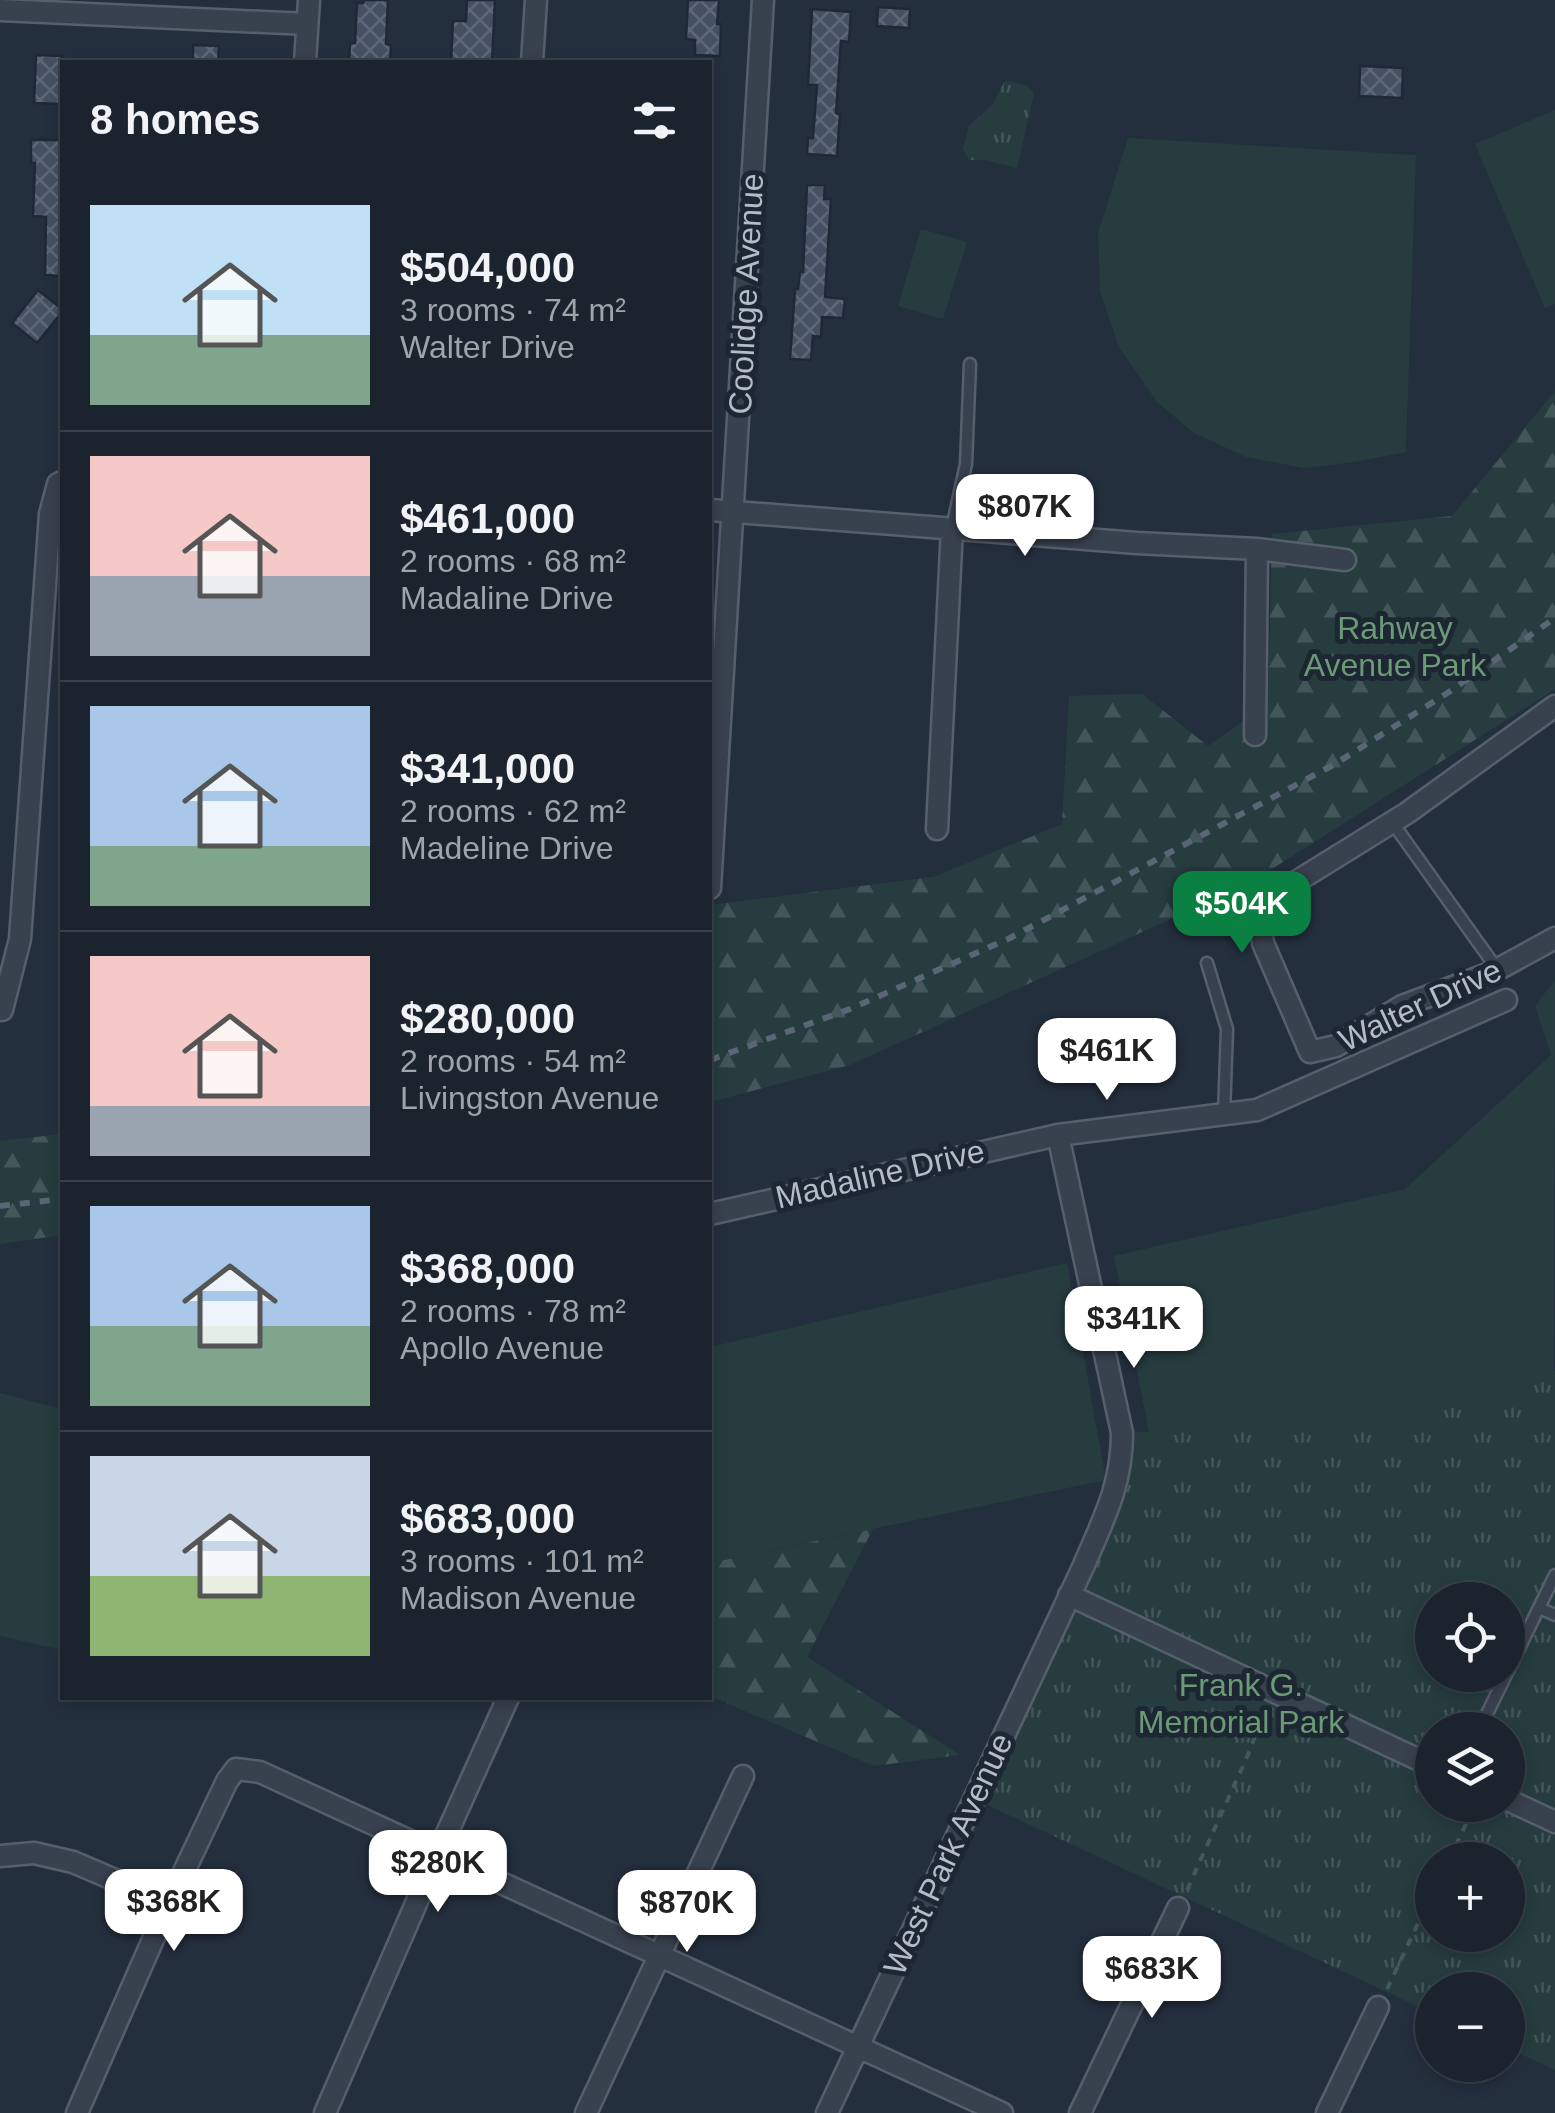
<!DOCTYPE html>
<meta charset="utf-8">
<style>
body{margin:0;font-family:Arial,sans-serif;background:#242b36;color:#f1f3f6;height:100vh;display:flex;flex-direction:column;font-size:38px;white-space:nowrap}
*{box-sizing:border-box;margin:0}
p{font-size:32px;color:#a0a4aa}
.icon{flex:none;width:55px;height:55px;fill:none;stroke:currentColor;stroke-width:2;stroke-linecap:round;stroke-linejoin:round}
.map{position:relative;flex:1;overflow:hidden}
.drawer{position:absolute;left:60px;top:60px;width:652px;height:1640px;display:flex;flex-direction:column;background:#1b232e;border-radius:0px;box-shadow:0 5px 15px #0003,0 0 0 2px #39404a}
.drawer>*{flex:none}
.buttons{position:absolute;left:1415px;top:1582px;display:grid;gap:20px}
.buttons a{display:grid;place-items:center;width:110px;height:110px;border-radius:50%;background:#1b232e;box-shadow:0 5px 15px #0003,0 0 0 2px #39404a;font-size:50px}
.price{position:absolute;translate:-50% -85px;padding:0 22px;border-radius:20px;background:#fff;color:#222;font-size:32px;line-height:65px;filter:drop-shadow(0 2px 5px #0008)}
.price::after{content:'';position:absolute;left:50%;top:60px;width:30px;height:22px;margin-left:-15px;background:inherit;clip-path:polygon(0 0,100% 0,50% 100%)}
.price.active{background:#0b8043;color:#fff}
ul{padding:0;list-style:none}
li{display:flex;align-items:center;gap:30px;height:250px;padding:0 30px}
li+li{border-top:2px solid #39404a}
li span{display:grid;place-items:center;flex:none;width:280px;height:200px;border-radius:0px;color:#555}
li>.icon{margin-inline-start:auto}
span .icon{width:120px;height:120px;fill:#fffc;stroke-width:1}
li b{font-size:42px}
h2{display:flex;justify-content:space-between;align-items:center;height:120px;padding:0 30px;font-size:42px}
.map>svg:first-child{display:block}
.grass{fill:#263c3f}
.forest{fill:url(#forest-firs)}
.park{fill:url(#park-tufts);fill-rule:evenodd}
.building{fill:url(#building-cross-hatch);stroke:#1f2835;stroke-width:2.5}
.lines{fill:none;stroke-linecap:round;stroke-linejoin:round}
.service-casing{stroke:#565f6c;stroke-width:15}
.minor-casing{stroke:#565f6c;stroke-width:25}
.path{stroke:#44595c;stroke-width:4;stroke-dasharray:8 8;stroke-linecap:butt}
.service{stroke:#38414e;stroke-width:10}
.minor{stroke:#38414e;stroke-width:20}
.rail{stroke:#5a6575;stroke-width:6;stroke-dasharray:10 10;stroke-linecap:butt}
.labels{text-anchor:middle;stroke-width:10;stroke-linejoin:round;paint-order:stroke}
.street-label{font-size:32px;fill:#b4bcc9;stroke:#1d2633}
.park-label{font-size:32px;fill:#6b9a76;stroke:#1d2633}
</style>
<div class="map">
<svg width="1555" height="2113" viewBox="0 0 1555 2113">
<defs>
<pattern id="forest-firs" width="22" height="20" patternUnits="userSpaceOnUse" patternTransform="scale(2.5)"><rect width="22" height="20" fill="#263c3f"/><path d="M5 1l3.5 6h-7zM16 11l3.5 6h-7z" fill="#435659"/></pattern>
<pattern id="park-tufts" width="24" height="20" patternUnits="userSpaceOnUse" patternTransform="scale(2.5)"><rect width="24" height="20" fill="#263c3f"/><path d="M3 7l-1-3M5 7V3M7 7l1-3M15 17l-1-3M17 17v-4M19 17l1-3" fill="none" stroke="#435659"/></pattern>
<pattern id="building-cross-hatch" width="8" height="8" patternUnits="userSpaceOnUse" patternTransform="scale(2.5)"><rect width="8" height="8" fill="#455162"/><path d="M0 0l8 8M0 8l8-8" fill="none" stroke="#5d6877"/></pattern>
</defs>
<rect width="100%" height="100%" fill="#242f3e"/>
<!-- grass -->
<path class="grass" d="M1555,110V304L1545,308L1475,144Z
M1128,138L1416,155L1406,452L1355,462L1304,468L1246,457L1194,433L1157,402L1119,347L1100,291L1098,233Z
M921,229L967,242L943,319L898,306Z
M1555,980L1554,1373L1417,1420L1149,1432L1114,1256L1405,1189L1551,1055L1535,1006Z
M1067,1263L1106,1480L710,1563V1347Z
M0,1393L62,1409V1650L0,1636Z"/>
<!-- forest -->
<path class="forest" d="M1555,391V689L1250,883L850,1065L710,1102V905L933,877L1062,824L1069,696L1142,694L1208,746L1268,704L1272,534L1452,516Z
M62,1134V1235L0,1244V1141Z
M873,1529L807,1657L960,1755L874,1766L710,1696V1563Z"/>
<!-- park -->
<path class="park" d="M1009,81L1027,86L1034,93L1017,168L985,160H969L963,149L969,126L993,104L1004,82Z
M1555,1371V2070L1508,2048V1990H1432V2013L979,1801L1084,1565L1122,1433L1417,1420ZM1432,1600H1508V1675H1432ZM1432,1730H1508V1805H1432ZM1432,1860H1508V1935H1432Z"/>
<!-- building -->
<path class="building" d="M364,0H388L386,44L391,45L390,62H349L350,43H355L357,3H363Z
M467,0H495L492,62H451L453,21H466Z
M688,0H719L717,24H721L720,56L695,55V40L686,39Z
M878,7L910,9L909,28L877,26Z
M812,9L851,12L849,42L841,41L836,113L840,114L837,156L807,154L808,138H813L817,85H808Z
M193,45L219,46L218,62H193Z
M36,55L62,56V104L34,103Z
M1360,66L1403,68L1402,98L1359,96Z
M31,140H62V276L45,275L46,217L33,216L35,163H31Z
M807,185H825L824,199H831L825,297L845,299L843,318L822,317L821,337L813,336L811,360L790,359L795,289H798L800,272H803Z
M38,290L62,309V312L37,343L12,323Z"/>
<g class="lines">
<!-- service casing -->
<g class="service-casing">
<path id="service" d="M952,528L966,464L970,364
M1392,822L1497,969
M1207,963L1227,1029L1224,1114
M1539,1608L1555,1615
M1508,1671L1555,1575
M1479,1730L1506,1675"/>
</g>
<!-- minor casing -->
<g class="minor-casing">
<path id="minor" d="M0,10L307,24
M305,62L309,0
M532,62L536,0
M710,510L1137,543L1257,549L1345,560
M1555,706L1407,813L1278,893L1259,914L1263,943L1310,1052L1336,1046L1402,1006L1493,972L1555,938
M1255,735L1257,549
M937,829L952,528
M710,888L763,0
M2,1010L20,939L50,514L58,484L62,482
M710,1214L1058,1135L1257,1110L1506,1000
M1069,1595L1432,1766
M1508,1800L1555,1822
M0,1856L34,1853L73,1862L169,1903
M77,2113L169,1903L227,1781L236,1769L260,1772L1002,2113
M325,2113L438,1853L508,1698
M586,2113L743,1776
M827,2113L1084,1565C1104,1518 1122,1485 1122,1433L1058,1135
M1080,2113L1178,1908
M1327,2113L1378,2007"/>
</g>
<!-- path -->
<path class="path" d="M1449,1860L1475,1805
M1187,1890L1251,1748L1263,1710
M1387,1989L1432,1894"/>
<!-- service -->
<use href="#service" class="service"/>
<!-- minor -->
<use href="#minor" class="minor"/>
<!-- rail -->
<path class="rail" d="M710,1060L850,1009L1010,938L1335,764L1449,692L1555,618
M0,1206L62,1199"/>
</g>
<g class="labels">
<!-- street labels -->
<g class="street-label">
<text transform="translate(746 294) rotate(-87)" y="11">Coolidge Avenue</text>
<text transform="translate(1420 1005) rotate(-25)" y="11">Walter Drive</text>
<text transform="translate(880 1174) rotate(-13)" y="11">Madaline Drive</text>
<text transform="translate(948 1854) rotate(-65)" y="11">West Park Avenue</text>
</g>
<!-- park labels -->
<g class="park-label">
<text x="1395" y="639">Rahway<tspan x="1395" dy="37">Avenue Park</tspan></text>
<text x="1241" y="1696">Frank G.<tspan x="1241" dy="37">Memorial Park</tspan></text>
</g>
</g>
</svg>
<div class="buttons">
<a><svg class="icon" aria-label="locate" viewBox="0 0 24 24"><circle cx="12" cy="12" r="6"/><path d="M12 2v4M12 18v4M2 12h4M18 12h4"/></svg></a>
<a><svg class="icon" aria-label="layers" viewBox="0 0 24 24"><path d="M12 4l9 5-9 5-9-5zM3 14l9 5 9-5"/></svg></a>
<a>+</a>
<a>−</a>
</div>
<b class="price" style="left:1025px;top:559px">$807K</b>
<b class="price active" style="left:1242px;top:956px">$504K</b>
<b class="price" style="left:1107px;top:1103px">$461K</b>
<b class="price" style="left:1134px;top:1371px">$341K</b>
<b class="price" style="left:438px;top:1915px">$280K</b>
<b class="price" style="left:174px;top:1954px">$368K</b>
<b class="price" style="left:687px;top:1955px">$870K</b>
<b class="price" style="left:1152px;top:2021px">$683K</b>
<section class="drawer">
<h2>8 homes<svg class="icon" aria-label="filters" viewBox="0 0 24 24"><path d="M4 7h16M4 17h16"/><circle cx="9" cy="7" r="2"/><circle cx="15" cy="17" r="2"/></svg></h2>
<ul>
<li><span style="background:linear-gradient(#bfe0f5 65%,#7fa58c 0)"><svg class="icon" aria-label="home" viewBox="0 0 24 24"><path d="M3 11l9-7 9 7M6 9v11h12V9"/></svg></span><div><b>$504,000</b><p>3 rooms · 74 m²</p><p>Walter Drive</p></div></li>
<li><span style="background:linear-gradient(#f6c9c9 60%,#9aa5b1 0)"><svg class="icon" aria-label="home" viewBox="0 0 24 24"><path d="M3 11l9-7 9 7M6 9v11h12V9"/></svg></span><div><b>$461,000</b><p>2 rooms · 68 m²</p><p>Madaline Drive</p></div></li>
<li><span style="background:linear-gradient(#a9c7e8 70%,#7fa58c 0)"><svg class="icon" aria-label="home" viewBox="0 0 24 24"><path d="M3 11l9-7 9 7M6 9v11h12V9"/></svg></span><div><b>$341,000</b><p>2 rooms · 62 m²</p><p>Madeline Drive</p></div></li>
<li><span style="background:linear-gradient(#f6c9c9 75%,#9aa5b1 0)"><svg class="icon" aria-label="home" viewBox="0 0 24 24"><path d="M3 11l9-7 9 7M6 9v11h12V9"/></svg></span><div><b>$280,000</b><p>2 rooms · 54 m²</p><p>Livingston Avenue</p></div></li>
<li><span style="background:linear-gradient(#a9c7e8 60%,#7fa58c 0)"><svg class="icon" aria-label="home" viewBox="0 0 24 24"><path d="M3 11l9-7 9 7M6 9v11h12V9"/></svg></span><div><b>$368,000</b><p>2 rooms · 78 m²</p><p>Apollo Avenue</p></div></li>
<li><span style="background:linear-gradient(#c9d6e8 60%,#8fb573 0)"><svg class="icon" aria-label="home" viewBox="0 0 24 24"><path d="M3 11l9-7 9 7M6 9v11h12V9"/></svg></span><div><b>$683,000</b><p>3 rooms · 101 m²</p><p>Madison Avenue</p></div></li>
</ul>
</section>
</div>
